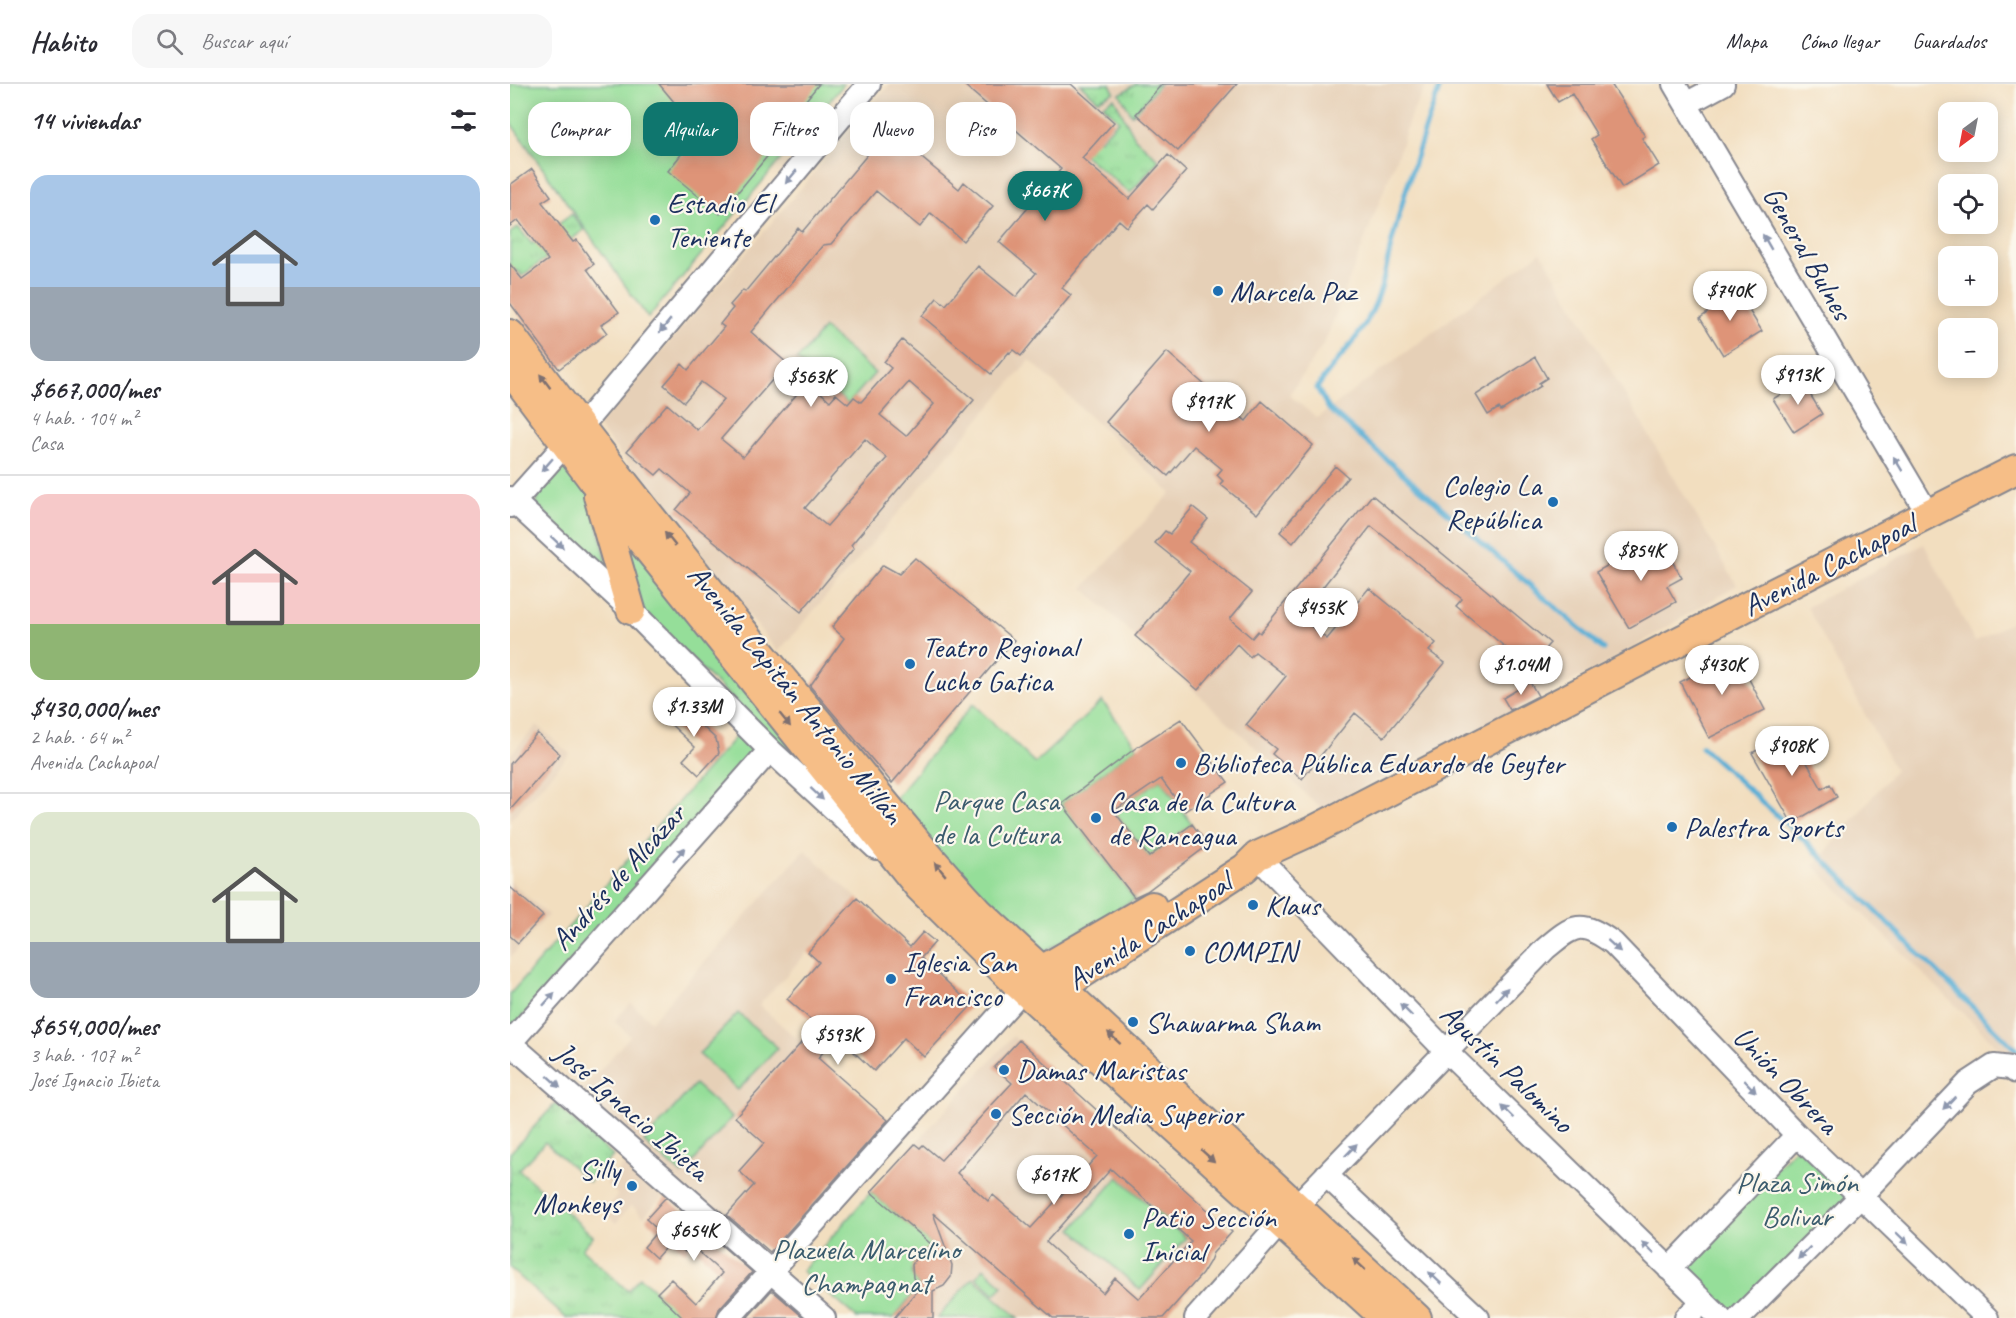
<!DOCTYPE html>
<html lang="es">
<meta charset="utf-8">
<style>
body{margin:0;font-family:Caveat,sans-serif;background:#f7f7f7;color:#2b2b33;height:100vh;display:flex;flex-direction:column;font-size:22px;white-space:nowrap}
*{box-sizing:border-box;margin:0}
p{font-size:20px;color:#7c7c81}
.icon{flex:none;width:33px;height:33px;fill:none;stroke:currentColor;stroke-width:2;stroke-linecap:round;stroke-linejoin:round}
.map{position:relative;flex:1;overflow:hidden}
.side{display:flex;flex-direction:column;background:#fff;width:510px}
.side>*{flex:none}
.top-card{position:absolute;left:18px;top:18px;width:570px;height:54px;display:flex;gap:12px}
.needle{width:39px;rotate:212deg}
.controls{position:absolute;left:1428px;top:18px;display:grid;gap:12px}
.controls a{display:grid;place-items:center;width:60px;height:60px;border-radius:12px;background:#fff;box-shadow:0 3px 15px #0003;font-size:30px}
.price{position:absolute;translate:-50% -51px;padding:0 14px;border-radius:21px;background:#fff;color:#222;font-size:20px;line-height:39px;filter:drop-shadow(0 2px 3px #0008)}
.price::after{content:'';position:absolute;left:50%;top:36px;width:18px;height:14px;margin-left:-9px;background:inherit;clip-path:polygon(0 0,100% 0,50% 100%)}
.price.current{background:#0f766e;color:#fff}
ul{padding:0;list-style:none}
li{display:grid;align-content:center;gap:12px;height:318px;padding:0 30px}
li+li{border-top:2px solid #e1e1e2}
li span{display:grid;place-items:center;height:186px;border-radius:18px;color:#555}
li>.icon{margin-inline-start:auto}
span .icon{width:108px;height:108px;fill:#fffc;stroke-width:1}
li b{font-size:26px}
h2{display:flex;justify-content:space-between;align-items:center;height:72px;padding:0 30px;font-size:26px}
.chip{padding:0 21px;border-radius:18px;background:#fff;box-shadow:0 3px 15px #0003;font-size:21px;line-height:54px}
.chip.current{background:#0f766e;color:#fff}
header{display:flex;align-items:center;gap:36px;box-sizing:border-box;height:84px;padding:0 30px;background:#fff;border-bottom:2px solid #e1e1e2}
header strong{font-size:28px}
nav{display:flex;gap:33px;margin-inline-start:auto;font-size:21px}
.search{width:420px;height:54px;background:#f7f7f7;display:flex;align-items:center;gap:15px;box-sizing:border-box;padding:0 21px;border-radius:18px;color:#7c7c81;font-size:22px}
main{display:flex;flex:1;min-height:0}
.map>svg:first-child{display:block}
.built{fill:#e6d0b7}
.grass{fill:url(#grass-tufts);stroke:#58867c;stroke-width:1.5}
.green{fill:#95de99;stroke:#58867c;stroke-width:1.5}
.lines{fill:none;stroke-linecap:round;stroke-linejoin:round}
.stream{stroke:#59aed5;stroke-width:5}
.building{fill:#de9478;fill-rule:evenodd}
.minor-casing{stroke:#86868e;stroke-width:26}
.major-casing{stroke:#86868e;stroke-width:32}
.minor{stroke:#fff;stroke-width:22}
.major{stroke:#f6be87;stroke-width:28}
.oneway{fill:#8d97ae}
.oneway2{fill:#7e6f70}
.poi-dot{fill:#1f6fb2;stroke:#fbf7ec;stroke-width:2}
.labels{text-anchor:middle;stroke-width:4.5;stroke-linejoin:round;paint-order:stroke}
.poi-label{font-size:30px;fill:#1b2f5e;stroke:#fbf7ec;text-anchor:start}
.street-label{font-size:30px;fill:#1b2f5e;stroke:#fbf7ec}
.park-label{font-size:30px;fill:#3a5b6d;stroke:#fbf7ec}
</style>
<header>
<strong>Habito</strong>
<div class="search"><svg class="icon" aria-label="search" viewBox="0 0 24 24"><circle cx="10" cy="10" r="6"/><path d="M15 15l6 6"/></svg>Buscar aquí</div>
<nav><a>Mapa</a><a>Cómo llegar</a><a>Guardados</a></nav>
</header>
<main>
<section class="side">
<h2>14 viviendas<svg class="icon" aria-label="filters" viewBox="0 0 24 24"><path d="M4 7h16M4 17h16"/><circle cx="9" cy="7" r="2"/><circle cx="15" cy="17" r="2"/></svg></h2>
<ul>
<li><span style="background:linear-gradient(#a9c7e8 60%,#9aa5b1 0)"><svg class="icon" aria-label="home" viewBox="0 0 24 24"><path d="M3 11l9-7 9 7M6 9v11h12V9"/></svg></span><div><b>$667,000/mes</b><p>4 hab. · 104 m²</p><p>Casa</p></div></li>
<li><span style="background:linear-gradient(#f6c9c9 70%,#8fb573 0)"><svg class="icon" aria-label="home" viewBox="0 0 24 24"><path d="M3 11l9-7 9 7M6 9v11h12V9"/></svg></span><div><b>$430,000/mes</b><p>2 hab. · 64 m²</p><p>Avenida Cachapoal</p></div></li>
<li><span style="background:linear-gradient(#dfe7d0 70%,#9aa5b1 0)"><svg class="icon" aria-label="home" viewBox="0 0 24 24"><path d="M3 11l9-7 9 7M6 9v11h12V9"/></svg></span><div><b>$654,000/mes</b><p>3 hab. · 107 m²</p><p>José Ignacio Ibieta</p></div></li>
</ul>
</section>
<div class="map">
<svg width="1506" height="1234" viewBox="0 0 1506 1234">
<defs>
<pattern id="grass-tufts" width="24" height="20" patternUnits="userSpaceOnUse" patternTransform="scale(1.5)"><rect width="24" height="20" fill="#95de99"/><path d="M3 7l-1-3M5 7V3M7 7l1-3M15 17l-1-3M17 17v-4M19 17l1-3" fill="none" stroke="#80bf86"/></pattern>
</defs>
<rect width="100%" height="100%" fill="#fbf7ec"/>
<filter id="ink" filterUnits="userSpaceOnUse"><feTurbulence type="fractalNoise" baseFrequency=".0167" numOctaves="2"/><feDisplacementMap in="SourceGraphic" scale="12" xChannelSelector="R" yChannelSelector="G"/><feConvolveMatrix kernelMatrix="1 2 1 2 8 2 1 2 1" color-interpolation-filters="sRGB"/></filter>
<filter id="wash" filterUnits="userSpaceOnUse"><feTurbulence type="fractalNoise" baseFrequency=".008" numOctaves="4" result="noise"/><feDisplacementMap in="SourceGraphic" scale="24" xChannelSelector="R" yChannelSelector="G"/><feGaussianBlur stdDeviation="1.35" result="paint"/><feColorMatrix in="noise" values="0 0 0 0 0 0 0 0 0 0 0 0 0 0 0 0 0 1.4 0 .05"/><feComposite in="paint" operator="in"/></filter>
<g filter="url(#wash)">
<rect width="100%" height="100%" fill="#f2debf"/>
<!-- built -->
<path class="built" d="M380,0H917L900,33L891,62L815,258L779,311L807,334L1031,168L1227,501L1094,581L811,724L573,504L661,409L520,276L268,568L88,342Z
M1414,460L1465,558L1506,535V981L1304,782L1385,686L1297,523Z
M27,641L60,670L0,736V671Z
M295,766L347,814L249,921L381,1038L289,1141L244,1101L213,1136L70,1009L120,952L104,937L121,919L141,937Z
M0,797L38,831L0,874Z
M503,952L722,1148L702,1173L692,1190L653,1234H384L409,1202L402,1190V1181L407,1171L426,1164L361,1108Z
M116,1078L153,1112L134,1133L121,1121L106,1139L93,1128L108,1111L96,1100Z"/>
<!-- grass -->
<path class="grass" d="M570,0H600L604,8L588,16Z
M626,0H650L622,31L610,10Z
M604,14L625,54L649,76L620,109L555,55L569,38L590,56L609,36L593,21Z
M62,130L74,146L12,192L8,187L0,193V149L8,143L22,160Z
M45,1020L103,1072L79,1098L35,1058L9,1086L83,1152L72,1165L118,1207L130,1193L175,1234H56L0,1184V1069Z
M474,1184L493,1202L485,1210L466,1193Z"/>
<!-- green -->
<path class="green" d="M0,0H334L138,234L0,38Z
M314,244L365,289L338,320L287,276Z
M62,384L78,401L101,496L27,421L28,409L52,385Z
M109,445L323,713L134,529Z
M592,617L627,663L552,720L625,815L529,871L446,793L386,713L463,620L525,679Z
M228,650L245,667L3,943L0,941V910Z
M651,695L682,740L639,773L604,727Z
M228,929L268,964L228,1006L189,970Z
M185,1000L222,1033L172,1091L134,1058Z
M1287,1062L1340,1117L1221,1232L1171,1181Z
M608,1093L676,1154L630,1206L562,1145Z
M361,1108L427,1165L407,1171C400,1184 400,1191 409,1202L384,1234H347L292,1187Z
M463,1194L508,1234H427Z"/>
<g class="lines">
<!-- stream -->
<path class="stream" d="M931,0C913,49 897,99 884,150C876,178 875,202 861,229C848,257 823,278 807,304L819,325L1093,565
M1192,663L1296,758L1506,966"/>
</g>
<g id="blocks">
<!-- building -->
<path class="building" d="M149,0H309L265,54L269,58L210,130L158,87L177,63L150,30L164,18Z
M453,0H561L604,38L572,74L619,115L658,71L676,87L643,125L638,120L617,143L609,136L552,204L561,211L511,272L503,266L500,269L499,268L481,290L412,232L427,214L436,221L468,182L506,213L526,189L489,158L551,85Z
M652,0H727L668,67L626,30Z
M1037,0H1101L1135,52L1132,54L1149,81L1112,104L1081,55L1087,51L1062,10L1048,18Z
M380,44L397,58L395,60L449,105L454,98L483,122L453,157L421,129L410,143L366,107L321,160L313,161L241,248L277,279L211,355L233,373L298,297L320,317L326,310L338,320L344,313L351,318L381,284L374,278L392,256L464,316L341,461L344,464L291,528L166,426L180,409L152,385L146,391L117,367L157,320L187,346L214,315L191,298L174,318L154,301L172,280L178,286L214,243L210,240L223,224L220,221L233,206L235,208L288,144L292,148ZM399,298L424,320L396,352L370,331ZM355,355L377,374L317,442L295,424Z
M22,85L41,112L32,118L63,158L67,156L84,180L77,185L109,228L91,241L97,249L49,285L0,219V180L12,195L38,176L8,136L0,142V101Z
M1225,204L1252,247L1213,271L1190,234L1200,227L1196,221Z
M657,268L736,337L752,317L803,361L747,430L710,400L713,397L707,391L712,385L684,362L658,392L596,338Z
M1025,273L1037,294L1029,299L1031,302L991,327L989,324L978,331L966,311Z
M1292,297L1312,330L1284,348L1263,315Z
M825,382L838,393L783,459L770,448Z
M862,411L1040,559L1019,583L946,522L952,515L861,442L789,533L817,555L859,504L926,559L919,567L935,579L874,653L845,629L792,695L762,670L766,665L736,641L776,592L745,568L740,573L727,560L688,606L625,552L680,487L645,459L655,447L660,450L683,423L698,435L679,458L742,508L720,535L742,554L748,547L750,549Z
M1148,453L1172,494L1157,502L1166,518L1119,544L1086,488Z
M405,474L504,556L382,699L300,602L334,554L322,543L373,481L389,490Z
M1226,570L1255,626L1199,654L1170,598Z
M1020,598L1028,612L1000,626L993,614Z
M166,618L206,655L209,669L189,691L173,676L185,663L153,633Z
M671,635L718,698L675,727L651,695L604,727L639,773L682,740L698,761L637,807L624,813L552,720L627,663Z
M1284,645L1291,659L1287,661L1312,705L1320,700L1327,713L1282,739L1242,669Z
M27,649L50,670L0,726V680Z
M0,803L33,832L8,859L0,852Z
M347,814L400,863L413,848L425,858L411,874L462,921L414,973L394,954L364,987L327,952L308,974L378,1036L260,1168L217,1131L244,1101L229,1087L254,1059L225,1033L307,941L277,915L309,878L298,868Z
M509,956L722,1148L703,1169L700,1177L692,1190L653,1234H543L423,1129L442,1181L441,1193L434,1202L423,1207V1234H384L410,1203L403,1194L402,1181L407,1171L422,1161L361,1108L405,1060L410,1064L413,1061L431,1076L502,999L484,983ZM516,1008L587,1072L521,1144L483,1111L478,1117L447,1089ZM601,1085L681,1157L629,1215L605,1194L593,1209L536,1158Z
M156,1113L242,1188L209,1225L206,1234H173L147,1209L161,1195L186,1219L212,1189L181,1161L175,1168L162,1156L146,1174L134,1163L148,1146L136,1135Z
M261,1207H263L294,1234H237Z"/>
</g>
</g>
<g filter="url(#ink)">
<use href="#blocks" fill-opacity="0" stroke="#86868e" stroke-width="1.5"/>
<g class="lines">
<!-- minor casing -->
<g class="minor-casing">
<path id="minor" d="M1164,0L1418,430
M1176,20L1213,0
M0,414L121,526L260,666L366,764
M0,422L75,338L359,0
M260,666L0,959L314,1234
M747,772L937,968L1210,1234
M816,1091L968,1234
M1159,1185L1287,1051
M219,1234L513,905
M686,1234L771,1138L1035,865C1064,840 1071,836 1103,859L1287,1051L1477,1234
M1176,1234L1193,1218
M1229,1234L1343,1120L1458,999L1484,982L1501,984L1506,988"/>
</g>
<!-- major casing -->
<g class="major-casing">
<path id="major" d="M0,250C98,381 200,509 305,634C359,699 411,766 469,828L907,1234
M0,286L84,398L409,803L507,900L875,1234
M88,412L121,526
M516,895L642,822
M535,915L570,891L735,784L747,772L802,747L1136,574L1506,385"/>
</g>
<!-- minor -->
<use href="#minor" class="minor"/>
<!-- major -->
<use href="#major" class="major"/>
</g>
<!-- one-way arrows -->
<defs><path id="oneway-solid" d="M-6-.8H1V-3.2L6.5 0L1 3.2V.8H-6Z" transform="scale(1.5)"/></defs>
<g class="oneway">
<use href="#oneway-solid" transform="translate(281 93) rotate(130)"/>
<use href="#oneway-solid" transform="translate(1257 158) rotate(-120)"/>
<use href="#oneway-solid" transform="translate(155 242) rotate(130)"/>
<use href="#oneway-solid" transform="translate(1388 380) rotate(-121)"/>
<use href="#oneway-solid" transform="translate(37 381) rotate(131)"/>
<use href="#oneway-solid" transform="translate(47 458) rotate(43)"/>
<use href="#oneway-solid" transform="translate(307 710) rotate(43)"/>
<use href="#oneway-solid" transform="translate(169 770) rotate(-48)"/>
<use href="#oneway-solid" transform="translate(1104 862) rotate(42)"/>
<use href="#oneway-solid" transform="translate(992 910) rotate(-47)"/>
<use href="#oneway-solid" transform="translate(39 915) rotate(-48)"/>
<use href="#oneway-solid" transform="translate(896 926) rotate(-135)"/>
<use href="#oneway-solid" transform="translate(44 998) rotate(42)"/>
<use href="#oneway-solid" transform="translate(1240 1002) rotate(46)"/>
<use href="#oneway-solid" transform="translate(1439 1019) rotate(134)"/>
<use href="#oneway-solid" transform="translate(998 1028) rotate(-136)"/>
<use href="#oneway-solid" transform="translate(841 1066) rotate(-46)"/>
<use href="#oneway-solid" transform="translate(1392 1154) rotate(44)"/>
<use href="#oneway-solid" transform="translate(1138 1164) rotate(-136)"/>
<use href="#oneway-solid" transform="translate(1294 1169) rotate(135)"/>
<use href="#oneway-solid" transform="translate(925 1194) rotate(-137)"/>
</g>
<g class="oneway2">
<use href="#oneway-solid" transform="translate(35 297) rotate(-127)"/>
<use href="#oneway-solid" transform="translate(160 455) rotate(-129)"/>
<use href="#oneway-solid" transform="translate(275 636) rotate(51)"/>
<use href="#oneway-solid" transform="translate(430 785) rotate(-130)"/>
<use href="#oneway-solid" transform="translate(604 954) rotate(-137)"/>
<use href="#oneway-solid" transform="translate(698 1072) rotate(42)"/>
<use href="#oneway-solid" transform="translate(849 1180) rotate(-137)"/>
</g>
</g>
<!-- markers -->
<g class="poi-dot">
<circle cx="145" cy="136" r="6"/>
<circle cx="708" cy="207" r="6"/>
<circle cx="1043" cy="418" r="6"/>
<circle cx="400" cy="580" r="6"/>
<circle cx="671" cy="679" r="6"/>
<circle cx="586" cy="734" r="6"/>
<circle cx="1162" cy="743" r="6"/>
<circle cx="743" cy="821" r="6"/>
<circle cx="680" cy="867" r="6"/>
<circle cx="381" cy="895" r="6"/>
<circle cx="623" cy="938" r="6"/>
<circle cx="494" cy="986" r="6"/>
<circle cx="486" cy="1030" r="6"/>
<circle cx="122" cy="1102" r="6"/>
<circle cx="619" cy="1150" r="6"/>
</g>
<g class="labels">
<!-- poi labels -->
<g class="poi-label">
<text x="157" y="129">Estadio El<tspan x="157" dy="34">Teniente</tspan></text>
<text x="720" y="217">Marcela Paz</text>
<text x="1031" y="411" text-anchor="end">Colegio La<tspan x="1031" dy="34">República</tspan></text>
<text x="412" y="573">Teatro Regional<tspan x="412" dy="34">Lucho Gatica</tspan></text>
<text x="683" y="689">Biblioteca Pública Eduardo de Geyter</text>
<text x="598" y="727">Casa de la Cultura<tspan x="598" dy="34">de Rancagua</tspan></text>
<text x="1174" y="753">Palestra Sports</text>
<text x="755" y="831">Klaus</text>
<text x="692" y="877">COMPIN</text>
<text x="393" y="888">Iglesia San<tspan x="393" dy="34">Francisco</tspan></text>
<text x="635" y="948">Shawarma Sham</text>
<text x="506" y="996">Damas Maristas</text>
<text x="498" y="1040">Sección Media Superior</text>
<text x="110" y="1095" text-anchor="end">Silly<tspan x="110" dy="34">Monkeys</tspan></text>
<text x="631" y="1143">Patio Sección<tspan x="631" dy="34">Inicial</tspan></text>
</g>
<!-- street labels -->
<g class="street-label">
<text transform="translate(1298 169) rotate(60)" y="10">General Bulnes</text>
<text transform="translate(1319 481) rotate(-27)" y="10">Avenida Cachapoal</text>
<text transform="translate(286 610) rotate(51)" y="10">Avenida Capitán Antonio Millán</text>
<text transform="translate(108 793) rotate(-48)" y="10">Andrés de Alcázar</text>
<text transform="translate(639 847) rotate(-33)" y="10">Avenida Cachapoal</text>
<text transform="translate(997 984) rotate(44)" y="10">Agustín Palomino</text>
<text transform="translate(1276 996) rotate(46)" y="10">Unión Obrera</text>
<text transform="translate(122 1027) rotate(41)" y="10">José Ignacio Ibieta</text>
</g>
<!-- park labels -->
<g class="park-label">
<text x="486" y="726">Parque Casa<tspan x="486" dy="34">de la Cultura</tspan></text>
<text x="1287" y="1108">Plaza Simón<tspan x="1287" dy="34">Bolivar</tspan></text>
<text x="356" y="1175">Plazuela Marcelino<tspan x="356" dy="34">Champagnat</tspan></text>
</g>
</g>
</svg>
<div class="controls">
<a><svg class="needle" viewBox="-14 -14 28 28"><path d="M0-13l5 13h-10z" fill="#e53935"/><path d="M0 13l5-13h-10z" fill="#7c7c81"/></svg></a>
<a><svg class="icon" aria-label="locate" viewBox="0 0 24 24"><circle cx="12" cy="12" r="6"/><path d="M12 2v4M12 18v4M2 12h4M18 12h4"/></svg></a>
<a>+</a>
<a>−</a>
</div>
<b class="price current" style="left:535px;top:138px">$667K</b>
<b class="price" style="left:1220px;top:238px">$740K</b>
<b class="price" style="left:1288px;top:322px">$913K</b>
<b class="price" style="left:301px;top:324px">$563K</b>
<b class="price" style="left:699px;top:349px">$917K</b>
<b class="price" style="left:1131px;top:498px">$854K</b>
<b class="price" style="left:811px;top:555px">$453K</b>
<b class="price" style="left:1011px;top:612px">$1.04M</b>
<b class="price" style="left:1212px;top:612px">$430K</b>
<b class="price" style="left:184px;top:654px">$1.33M</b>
<b class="price" style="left:1282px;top:693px">$908K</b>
<b class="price" style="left:328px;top:982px">$593K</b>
<b class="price" style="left:544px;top:1122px">$617K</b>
<b class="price" style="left:184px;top:1178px">$654K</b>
<div class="top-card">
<a class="chip">Comprar</a>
<a class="chip current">Alquilar</a>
<a class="chip">Filtros</a>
<a class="chip">Nuevo</a>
<a class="chip">Piso</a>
</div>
</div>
</main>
